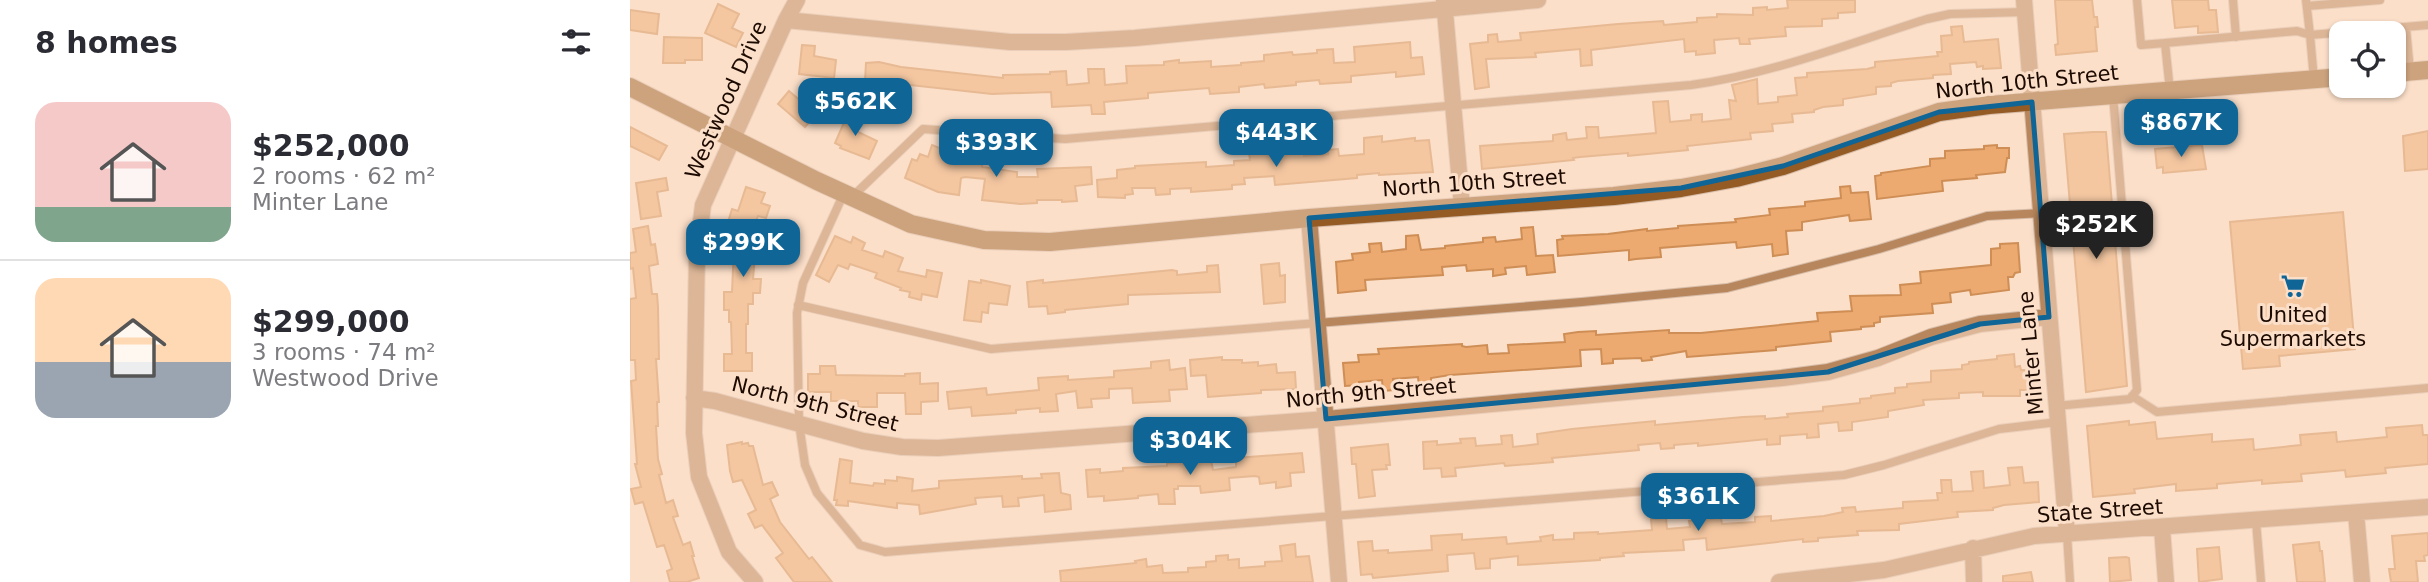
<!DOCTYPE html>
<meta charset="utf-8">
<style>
body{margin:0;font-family:"DejaVu Sans",sans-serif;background:#f2f2f3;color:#2b2b33;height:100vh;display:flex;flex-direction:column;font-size:26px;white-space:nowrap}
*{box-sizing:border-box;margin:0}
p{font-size:23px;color:#7c7c81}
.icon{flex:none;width:38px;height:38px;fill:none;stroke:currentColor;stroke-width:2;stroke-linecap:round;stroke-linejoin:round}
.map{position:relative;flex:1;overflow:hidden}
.drawer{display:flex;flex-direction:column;background:#fff;width:630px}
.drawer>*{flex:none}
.buttons{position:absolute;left:1699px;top:21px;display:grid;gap:14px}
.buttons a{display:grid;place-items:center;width:77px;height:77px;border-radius:14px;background:#fff;box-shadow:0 2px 5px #0004;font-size:35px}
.price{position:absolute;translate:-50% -60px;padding:0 16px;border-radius:14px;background:#0e6596;color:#fff;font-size:23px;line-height:46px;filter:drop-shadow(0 2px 4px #0008)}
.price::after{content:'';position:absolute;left:50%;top:42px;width:21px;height:16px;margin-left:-10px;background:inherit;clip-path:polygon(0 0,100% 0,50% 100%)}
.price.active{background:#222;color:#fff}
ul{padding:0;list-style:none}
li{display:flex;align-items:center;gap:21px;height:175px;padding:0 35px}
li+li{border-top:2px solid #e1e1e2}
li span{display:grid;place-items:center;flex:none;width:196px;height:140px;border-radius:21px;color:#555}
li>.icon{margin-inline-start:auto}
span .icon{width:84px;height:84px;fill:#fffc;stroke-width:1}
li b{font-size:30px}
h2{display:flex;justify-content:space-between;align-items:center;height:84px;padding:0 35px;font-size:30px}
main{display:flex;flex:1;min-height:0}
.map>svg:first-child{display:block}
.building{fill:#ecaa71;stroke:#ce8e55;stroke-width:2}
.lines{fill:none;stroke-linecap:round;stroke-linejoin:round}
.service-casing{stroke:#d7bda9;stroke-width:10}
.minor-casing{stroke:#d7bda9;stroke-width:18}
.secondary-casing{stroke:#d7bda9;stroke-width:20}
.service{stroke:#b7865c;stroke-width:8}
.minor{stroke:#b7865c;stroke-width:16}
.secondary{stroke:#945b25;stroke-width:18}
.marked{fill:none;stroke:#0e6596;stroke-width:5;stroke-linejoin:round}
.labels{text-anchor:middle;stroke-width:6;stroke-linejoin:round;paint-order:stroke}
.street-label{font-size:21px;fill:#1c0a00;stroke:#fbdfc9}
.poi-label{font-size:21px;fill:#1c0a00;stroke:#fbdfc9}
</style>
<main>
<section class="drawer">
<h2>8 homes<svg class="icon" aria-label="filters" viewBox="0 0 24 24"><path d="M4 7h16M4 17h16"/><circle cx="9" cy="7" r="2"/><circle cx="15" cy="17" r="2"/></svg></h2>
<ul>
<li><span style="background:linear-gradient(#f6c9c9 75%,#7fa58c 0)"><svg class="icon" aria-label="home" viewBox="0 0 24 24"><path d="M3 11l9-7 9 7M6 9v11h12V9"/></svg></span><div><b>$252,000</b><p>2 rooms · 62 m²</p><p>Minter Lane</p></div></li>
<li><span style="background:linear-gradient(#ffd9b3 60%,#9aa5b1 0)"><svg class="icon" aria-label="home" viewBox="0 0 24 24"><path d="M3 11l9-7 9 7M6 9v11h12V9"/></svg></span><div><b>$299,000</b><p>3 rooms · 74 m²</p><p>Westwood Drive</p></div></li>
</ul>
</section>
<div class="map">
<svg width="1798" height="582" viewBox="0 0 1798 582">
<rect width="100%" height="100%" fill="#fbdfc9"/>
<!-- building -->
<path class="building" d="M1157,0H1225V12L1208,13V18L1192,19V26L1155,27L1156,36L1119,39L1120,44H1110L1109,38L1084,40L1085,53L1066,55V51L1055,52L1054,39L961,50L962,65L951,66L950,49L905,53L906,57L856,59L859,87L845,89L840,44L858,42V35L867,34L868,42L891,40L890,33L988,24L1033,21L1034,25L1067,22V18L1087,17V14L1123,15V8L1137,7V10L1158,8Z
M1425,0H1462L1464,17H1467L1468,27H1465L1467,51L1426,55L1425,45L1428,44Z
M1542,0H1578L1579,10H1586L1588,32L1568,33V26L1545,28Z
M88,4L109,14L102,28L113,33L106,47L75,33Z
M0,10L29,14L27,34L0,30Z
M1332,26L1334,42L1368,39L1371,68L1353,69V66L1347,67L1346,62L1320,64L1321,74L1303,75V78L1268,81L1261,83V86L1246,87V94L1213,99V105L1193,107L1184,110V112L1162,114L1163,122L1142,124L1143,131L1120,133L1121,139L1057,146L1058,150L998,156V153L950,157L943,158L944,160L852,169L850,146L923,141V135L936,133L937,140L957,138L956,127H968L969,138L1026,133L1023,102L1038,101L1040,122L1061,120V115L1072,114V122L1101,119L1099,100L1106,101L1102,85L1127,79L1128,104L1148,102V97L1167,95L1165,78L1177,77V73L1237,69L1245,67V62L1308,56L1307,52H1312L1311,36L1322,35L1321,27Z
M34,37L72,38V60H55V63H33Z
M780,42L781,58L792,57L794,74L766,77V72L721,76V82L690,84L689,80L666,82V85L635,88L634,84L609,87V92L580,94L579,88L518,93V98L474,102L475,114H462L461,105L422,107L421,92L362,94L253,82V93L240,92L241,81H235L236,63L249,62L271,67L373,78V75L420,74V72L436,71L437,85L459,83L458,69H474L475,85L497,83L496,66L534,65V62L549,60V63L581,61V67L611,65V63L634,61V55L662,52L663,55L687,53V50L703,49L704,63L725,62L724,47Z
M172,45L185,46L184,56L206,60L204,78L169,74Z
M159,91L186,114L175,127L148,104Z
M219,111L233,118L226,131L247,141L239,159L210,148L211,146L205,143Z
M0,127L37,146L29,160L0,146Z
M1798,131V169L1775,171L1773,136Z
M1463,132H1476L1497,386L1456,392L1434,134Z
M752,136V142L785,138V141L799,140L803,172L749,175V173L727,175V178L645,185L644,176L614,178L615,184L602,185V189L561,192V188L540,189V194L526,195L525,188H502L503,194L495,195V198L468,197L467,180L487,178V170L505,168V166L576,162V167L604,165V161L620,160L619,153L640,152L639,148L652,147V150L674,148V156L698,154V150L708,149L709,156L734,154V138Z
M302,145L319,152L318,155L342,159L344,154L354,155L352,167L387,172V177H408L407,169L461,167L462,184L445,186L447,201L432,202V200H407V203L390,204L352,200L355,179L335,177L331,178L329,195L308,192L275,178L282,159L287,161L290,154L298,157Z
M1367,145V148H1379V158H1377L1375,172L1346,175L1347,178L1312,181L1313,191L1247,199L1245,176L1251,175V173L1300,166V159L1315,158V151L1354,149V146Z
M1572,145L1576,169L1533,173V167L1527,168L1525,149Z
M36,178L38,190L27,192L31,216L11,219L6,183Z
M1220,186L1221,193L1238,192L1241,219L1220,221L1219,215L1172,222V230L1156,231L1158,254L1143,256L1142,244L1107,248L1106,242L1030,248L1031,257L1006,259L999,260V250L928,256L927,240L933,239L932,236L978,234L1017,229V231L1048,228V226L1106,222L1105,219L1140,215L1139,209L1175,206V202L1211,198L1210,187Z
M116,187L135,193L131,203L140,206L136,218L128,216L123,230L121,229L118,255H125L123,279H131L130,293H123V304H118V324H116V353H122V371H94V354H102L101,322H99V310H94V292H102L105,224L98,222L102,209L108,211Z
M1713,212L1725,349L1649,356L1650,366L1613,369L1600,222Z
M18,226L21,245L25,244L28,264L19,266L22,294H27L28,307L29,359H26L29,402H27L28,426H26L28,459L32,474L29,475L36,503L43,500L48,516L43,517L53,545L60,542L64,556H62L69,578L57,582H40L37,571L42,569L34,545L27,547L13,502L5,504L1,489L11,487L5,464H7L1,381L6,380L5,360H0V299L6,298L3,268L0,269V253L6,252L3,229Z
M903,227L906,256L923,255L925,272L897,275L896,266L875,268L876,274L863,276V269L837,271L836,265L812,267L813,275L735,280L736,290L708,293L706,262L723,260L722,254L740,252L739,244L751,243L752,252L776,249V236L788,235L791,250L815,248V246L853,242V238L865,237L866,242L892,239L891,228Z
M205,236L221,243L223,237L235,243L232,250L253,257L255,251L273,258L268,271L296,277L297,270L312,273L307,297L292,294L291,300L279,297L280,292L270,290L271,288L245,278L247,273L220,264L218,269L208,265L199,282L186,275Z
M1388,243L1390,272L1385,273L1383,277H1378L1379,290L1341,295L1340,290L1320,293L1321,302L1302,304L1303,313L1250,317V322L1244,323V326L1231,327V329L1200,332L1201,341L1146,347V350L1057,357L1056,351L1021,357L1022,360L1012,361L1011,358L983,359V363L972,364L971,349L950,350L951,366L820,375L801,378V386L789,387L788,377L763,379L764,390L753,391L752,380L729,382V385L715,386L713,363L729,362L728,355L749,354L748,349L832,344V346L836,347L857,345L858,354L879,353L878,345L935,342L934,334L948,332L966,331V335L1039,330V333H1071L1188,321L1187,313L1222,311L1220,296L1271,295L1270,285L1291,283L1290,272L1361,265V249L1370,248V244Z
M649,263L650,276L655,275V302L634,304L631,265Z
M588,265L590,292L498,295V304L435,310V312L418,314L417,306L399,307L397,282L413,280V283L542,270L547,271V275L577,272V266Z
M351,280L380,286L377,305L359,303L358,313L352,312L351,322L334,320L339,281L351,283Z
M1384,354L1385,367L1390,366L1391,370H1399L1400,390H1390V396H1353V392L1329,393V398L1293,400L1294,405L1258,411V417L1222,422V430L1209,431L1208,422L1188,424L1189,437L1177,438V434L1150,436V444L1137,445V439L1068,446V443L1044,445V448L1031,449L1030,443L1008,445L1009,450L922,458L923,462L875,466L874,463L825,468L826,476L812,477L811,468L794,469L793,442L807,441V445L831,443L830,439L845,438L846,446L872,444L871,436L882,435L883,447L908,444L907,434L942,429L1025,421V425L1113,417L1135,416V419L1158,417L1157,414L1193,411V407L1230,403V399L1241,398V396L1265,393V388L1277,387V384L1301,382V371L1332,369V365L1339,364V362L1367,359V356Z
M592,357V360H612V363L628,362V366L646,364L647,373L665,372L666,389L631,390V393L578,397L576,375L561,376L560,360Z
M539,360L540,370L555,368L557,389L539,390L540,401L503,403L502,388L479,389V398L461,399L462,407L448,408L446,391L426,394L428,411L410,412V408L386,410V413L342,416L341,407L319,409L317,392L356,388L357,395L409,390L408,378L438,376V380L484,377V371L521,368V362Z
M190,366H205L206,375L275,376V374L290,373V384L308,383V401L291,402V414H276L275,393H247V407H228V401H201V392H178V374H190Z
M1499,421V425L1525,422L1527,439L1582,434V442L1623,439L1624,450L1671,445L1670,435L1706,432L1707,442L1757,437L1756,428L1792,425L1793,435H1798V464L1755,468L1756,473L1716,477L1715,470L1671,474L1672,481L1632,484V480L1587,484V488L1546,491V484L1504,489L1505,493L1463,497L1457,426Z
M112,442V444L118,443L119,446H123L133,485L142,482L148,495L140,499L150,522L179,559L182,557L202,582H164L146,558L153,553L132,525L125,528L118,514L126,510L112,480L103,482L100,471L97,445Z
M758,444L760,465H756L757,469L742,470L745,496L729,498L726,464H722L721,448Z
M672,453L674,472L660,473L661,486L646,488V482L630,484L629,477L625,476L599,478L600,490L571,493L570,486H548V489H544L545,504H529L528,494L508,496V498L474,501V496L458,497L456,470L470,469V473L493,471V468L537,466V463L581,460L583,470L606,467V458Z
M210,459L222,461L220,483L243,486L244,483L255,484V480L267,481V477L283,479L282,491L309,488V481L392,476V479L412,478L411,474L429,473L431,493L440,495L441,509L415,512L414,495L388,498L389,506L373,507L372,496L345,498L346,504L290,514L289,505L267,503V508L218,501V506L206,505L207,500H204Z
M1392,467L1394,483L1408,482L1409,502L1374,505L1363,508V510L1327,512L1328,517L1269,524V530L1227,531L1228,535L1188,538V541L1173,542V539L1077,550L1076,538L1053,540L1054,550L993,553L994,556L970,558V560L888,565V556L860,559V568L846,569L844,553L817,555L818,571L743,578L742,574L731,575L728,542L742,541L743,551L758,550V553L802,550L801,536L832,534V540L876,537L877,544L911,541L910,537L923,535V540L944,539V533L968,532V534L1022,530L1021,519L1036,518L1037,529L1060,527L1059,521L1069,520V514L1080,513L1081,519L1091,518L1092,524L1125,522V517L1141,516V521L1194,516L1213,512L1212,508L1225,507L1226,512L1273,508V502L1308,500L1307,493H1312L1311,480H1321L1322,492L1343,491L1341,472L1353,471L1354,488L1380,485L1378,468Z
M1798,533V555L1794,556L1795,561H1786L1788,582H1761L1759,569H1765L1762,536Z
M1689,542L1690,551H1692L1695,582H1667L1663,545Z
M665,544L666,557L679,556L683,582H431L430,571L506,563L505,561L516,559L517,567L532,565L533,573L558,572V568L576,567V562L586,561V556L598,555V560L609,559V568L635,566V562L652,561L650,546Z
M1589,547L1592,579L1569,582L1567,549Z
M1496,557L1499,558L1501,580L1480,582L1479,558Z
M1401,572L1403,582H1373V576Z"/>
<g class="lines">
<!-- service casing -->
<g class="service-casing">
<path id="service" d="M1507,0L1511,45L1535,43
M1603,0L1606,37
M1677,6L1750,0
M1776,27L1780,71
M1684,80L1680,35L1798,25
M1540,91L1535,43L1667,31L1680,35L1676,0
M214,193L173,283L167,313L169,423L175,465L187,493L230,545L255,552L1214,475L1254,465L1369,429L1428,422
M222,197L293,129L435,139L1061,85C1142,74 1220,43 1297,19L1320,14L1395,12
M168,305L361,349L952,302L1097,288L1249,249L1357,216L1411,213
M1502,396L1527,412L1798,388
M1426,406L1500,399L1507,390L1483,95
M1626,521L1631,582
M1437,534L1440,582"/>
</g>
<!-- minor casing -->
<g class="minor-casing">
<path id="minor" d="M814,0L832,207
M1394,0L1437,534
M156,20L380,42H436L505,38L908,0
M679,218L709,582
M64,398L85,401L233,441L272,447L308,448L696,419L1152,378L1198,372L1248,358L1301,337L1350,324L1419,317
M1726,513L1732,582
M1532,528L1536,582
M1343,548L1344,582
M125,582L99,552L69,477L64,433L67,252L73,205L156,20L167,0
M1149,582L1254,570L1404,536L1798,507"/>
</g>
<!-- secondary casing -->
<g class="secondary-casing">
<path id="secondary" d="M1764,73L1798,70
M0,87L187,181L281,224L354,240L420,242L679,218L984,196L1051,188L1106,178L1153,166L1309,112L1359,105L1712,77"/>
</g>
<!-- service -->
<use href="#service" class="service"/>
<!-- minor -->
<use href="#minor" class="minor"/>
<!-- secondary -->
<use href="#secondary" class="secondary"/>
</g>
<!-- marked area -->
<path d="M0 0H1798V582H0ZM1402,102L1419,317L1350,324L1198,372L696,419L679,218L1051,188L1153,166L1309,112Z" fill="#fbdfc9" fill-opacity=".55" fill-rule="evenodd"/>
<path class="marked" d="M1402,102L1419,317L1350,324L1198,372L696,419L679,218L1051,188L1153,166L1309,112Z"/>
<!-- icons -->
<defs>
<g id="supermarket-bare" transform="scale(1.89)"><path d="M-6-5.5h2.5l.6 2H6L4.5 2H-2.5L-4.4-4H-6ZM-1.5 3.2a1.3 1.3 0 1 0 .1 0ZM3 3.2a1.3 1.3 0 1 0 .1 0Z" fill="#0e6596" stroke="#fbdfc9" stroke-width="2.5" paint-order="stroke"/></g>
</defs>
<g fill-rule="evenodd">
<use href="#supermarket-bare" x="1663" y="286"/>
</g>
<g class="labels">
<!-- street labels -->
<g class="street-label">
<text transform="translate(1397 82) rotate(-6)" y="7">North 10th Street</text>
<text transform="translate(96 100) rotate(-66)" y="7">Westwood Drive</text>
<text transform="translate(844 183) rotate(-4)" y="7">North 10th Street</text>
<text transform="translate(1401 353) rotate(-95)" y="7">Minter Lane</text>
<text transform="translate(741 393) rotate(-5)" y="7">North 9th Street</text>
<text transform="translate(185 404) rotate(14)" y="7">North 9th Street</text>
<text transform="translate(1470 511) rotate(-4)" y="7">State Street</text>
</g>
<!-- poi labels -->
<g class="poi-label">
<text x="1663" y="322">United<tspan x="1663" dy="24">Supermarkets</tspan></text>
</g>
</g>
</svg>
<div class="buttons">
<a><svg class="icon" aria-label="locate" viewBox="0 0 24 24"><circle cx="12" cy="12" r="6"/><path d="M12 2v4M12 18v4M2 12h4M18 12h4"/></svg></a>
</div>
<b class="price" style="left:225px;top:138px">$562K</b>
<b class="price" style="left:1551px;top:159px">$867K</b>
<b class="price" style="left:646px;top:169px">$443K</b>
<b class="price" style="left:366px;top:179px">$393K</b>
<b class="price active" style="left:1466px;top:261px">$252K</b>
<b class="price" style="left:113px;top:279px">$299K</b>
<b class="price" style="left:560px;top:477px">$304K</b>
<b class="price" style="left:1068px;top:533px">$361K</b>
</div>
</main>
